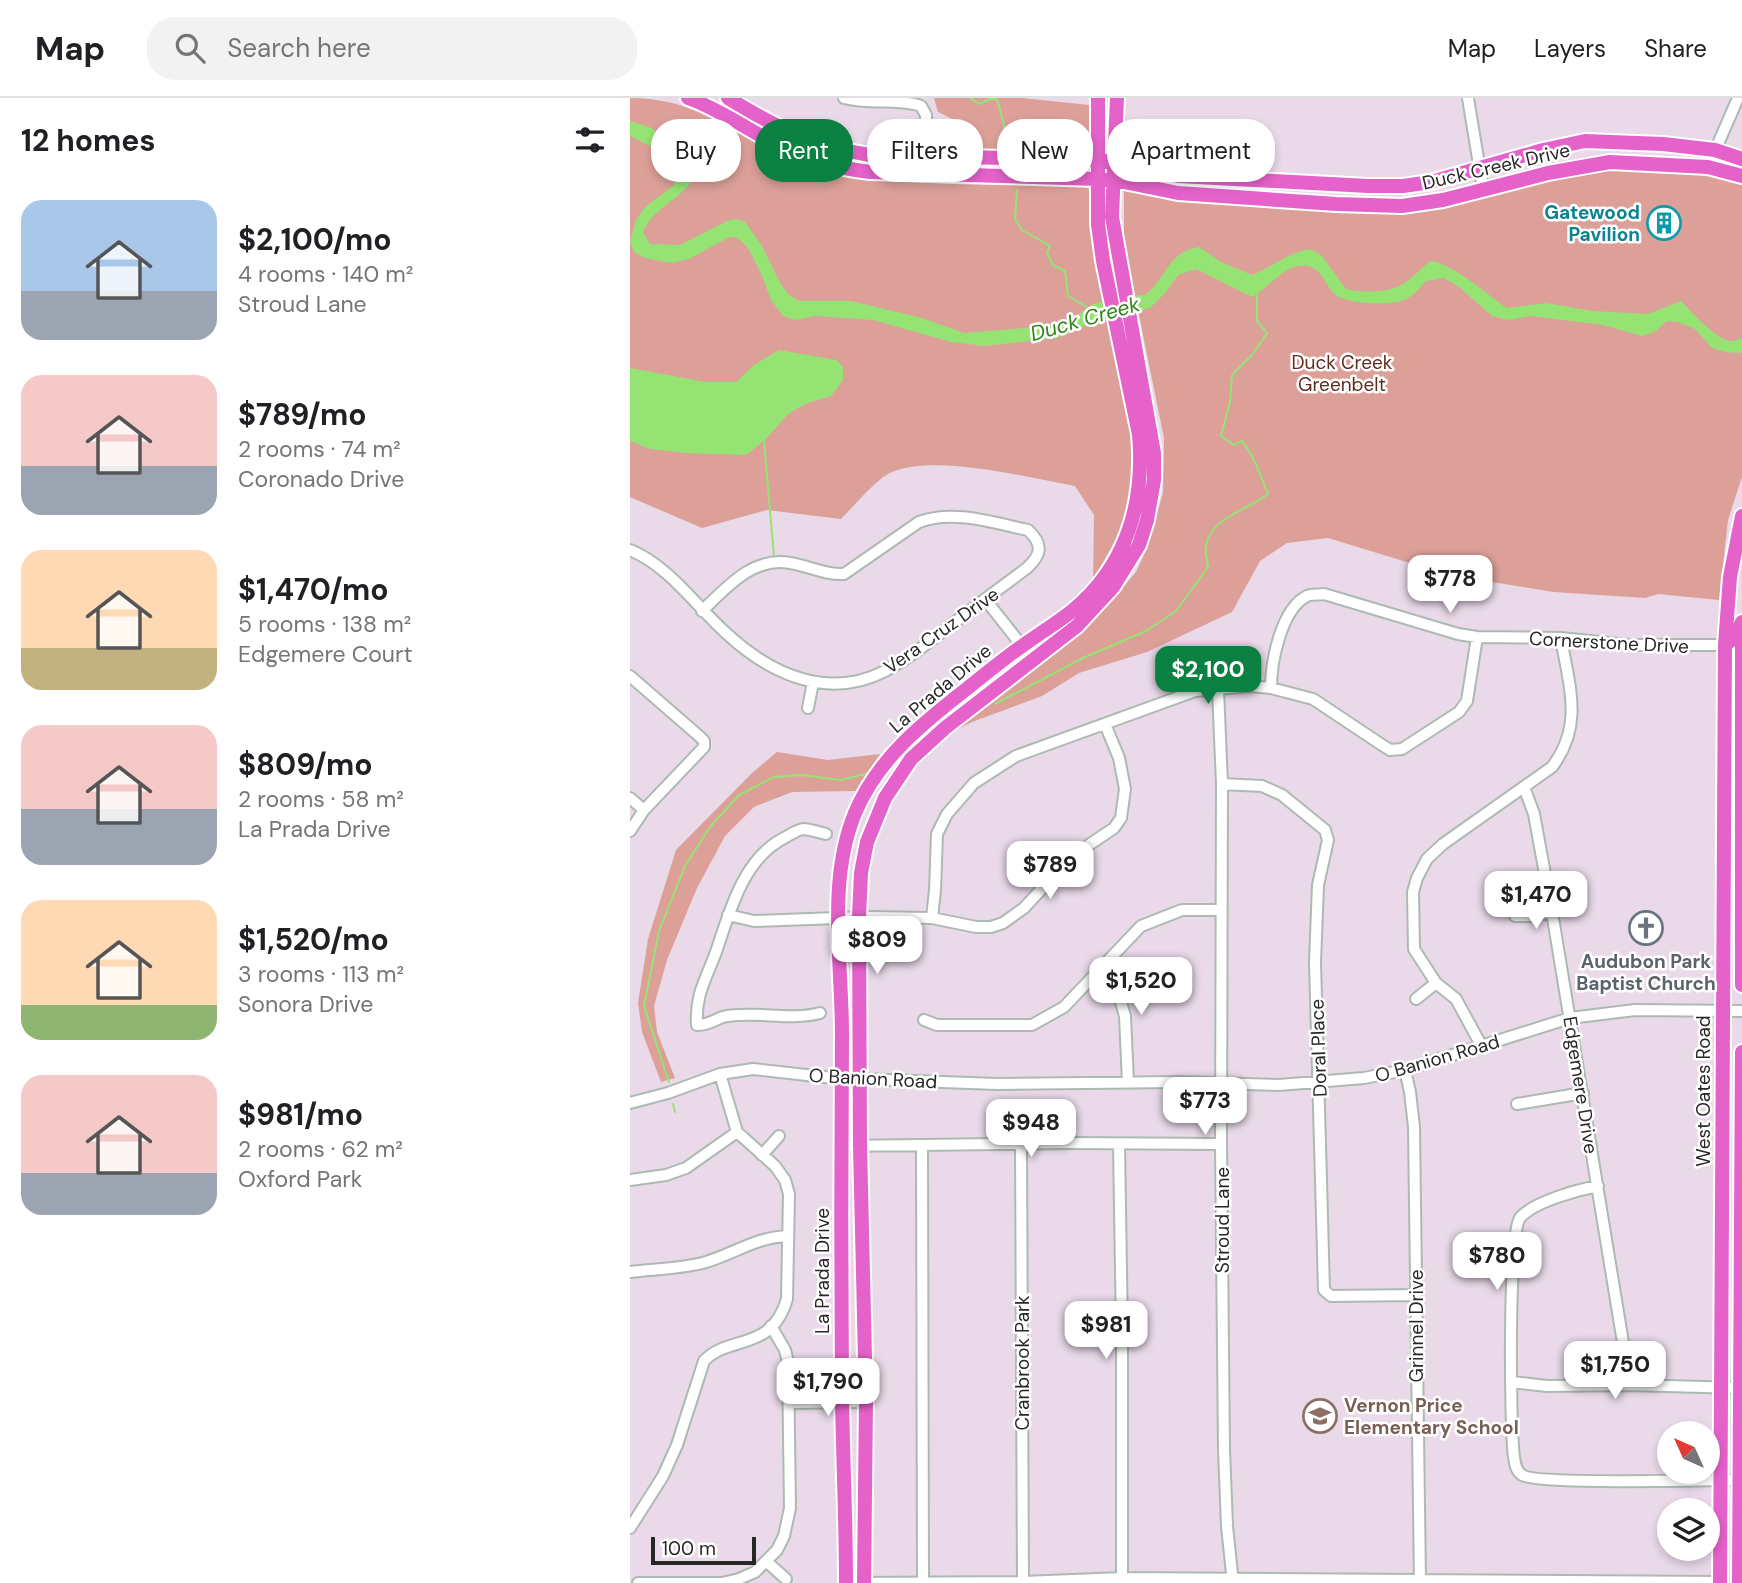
<!DOCTYPE html>
<meta charset="utf-8">
<style>
body{margin:0;font-family:"DM Sans",sans-serif;background:#f2f2f2;color:#202124;height:100vh;display:flex;flex-direction:column;font-size:26px;white-space:nowrap}
*{box-sizing:border-box;margin:0}
p{font-size:23px;color:#757577}
.icon{flex:none;width:38px;height:38px;fill:none;stroke:currentColor;stroke-width:2;stroke-linecap:round;stroke-linejoin:round}
.map{position:relative;flex:1;overflow:hidden}
.sheet{display:flex;flex-direction:column;background:#fff;width:630px}
.sheet>*{flex:none}
.banner{position:absolute;left:21px;top:21px;width:665px;height:63px;display:flex;gap:14px}
.needle{width:46px;rotate:315deg}
.controls{position:absolute;left:1027px;top:1323px;display:grid;gap:14px}
.controls a{display:grid;place-items:center;width:63px;height:63px;border-radius:50%;background:#fff;box-shadow:0 4px 10px #0003;font-size:35px}
.scale{position:absolute;left:21px;bottom:18px;width:105px;box-sizing:border-box;padding-left:7px;border:4px solid #272727;border-top:0;font-size:19px;line-height:24px;white-space:nowrap;color:#272727;-webkit-text-stroke:5px #fff;paint-order:stroke}
.price{position:absolute;translate:-50% -60px;padding:0 16px;border-radius:14px;background:#fff;color:#222;font-size:23px;line-height:46px;filter:drop-shadow(0 2px 4px #0008)}
.price::after{content:'';position:absolute;left:50%;top:42px;width:21px;height:16px;margin-left:-10px;background:inherit;clip-path:polygon(0 0,100% 0,50% 100%)}
.price.selected{background:#0b8043;color:#fff}
ul{padding:0;list-style:none}
li{display:flex;align-items:center;gap:21px;height:175px;padding:0 21px}
li span{display:grid;place-items:center;flex:none;width:196px;height:140px;border-radius:21px;color:#555}
li>.icon{margin-inline-start:auto}
span .icon{width:84px;height:84px;fill:#fffc;stroke-width:1}
li b{font-size:30px}
h2{display:flex;justify-content:space-between;align-items:center;height:84px;padding:0 21px;font-size:30px}
.pill{padding:0 24px;border-radius:28px;background:#fff;box-shadow:0 4px 10px #0003;font-size:24px;line-height:63px}
.pill.selected{background:#0b8043;color:#fff}
header{display:flex;align-items:center;gap:42px;box-sizing:border-box;height:98px;padding:0 35px;background:#fff;border-bottom:2px solid #e0e0e0}
header strong{font-size:33px}
nav{display:flex;gap:38px;margin-inline-start:auto;font-size:24px}
.search{width:490px;height:63px;background:#f2f2f2;display:flex;align-items:center;gap:18px;box-sizing:border-box;padding:0 24px;border-radius:28px;color:#757577;font-size:26px}
main{display:flex;flex:1;min-height:0}
.map>svg:first-child{display:block}
.green{fill:#dca099}
.water{fill:#95e473}
.lines{fill:none;stroke-linecap:round;stroke-linejoin:round}
.stream{stroke:#95e473;stroke-width:2}
.minor-casing{stroke:#adbab1;stroke-width:14}
.major-casing{stroke:#fff;stroke-width:18}
.minor{stroke:#fff;stroke-width:10}
.major{stroke:#e562ca;stroke-width:14}
.labels{text-anchor:middle;stroke-width:5;stroke-linejoin:round;paint-order:stroke}
.street-label{font-size:19px;fill:#272727;stroke:#fff}
.culture-label{font-size:19px;font-weight:bold;fill:#0d838f;stroke:#fff;text-anchor:end}
.park-label{font-size:19px;fill:#5d2d1e;stroke:#fff}
.worship-label{font-size:19px;font-weight:bold;fill:#5b616d;stroke:#fff}
.education-label{font-size:19px;font-weight:bold;fill:#785e54;stroke:#fff;text-anchor:start}
.water-label{font-size:21px;font-style:italic;fill:#2e8517;stroke:#fff}
</style>
<header>
<strong>Map</strong>
<div class="search"><svg class="icon" aria-label="search" viewBox="0 0 24 24"><circle cx="10" cy="10" r="6"/><path d="M15 15l6 6"/></svg>Search here</div>
<nav><a>Map</a><a>Layers</a><a>Share</a></nav>
</header>
<main>
<section class="sheet">
<h2>12 homes<svg class="icon" aria-label="filters" viewBox="0 0 24 24"><path d="M4 7h16M4 17h16"/><circle cx="9" cy="7" r="2"/><circle cx="15" cy="17" r="2"/></svg></h2>
<ul>
<li><span style="background:linear-gradient(#a9c7e8 65%,#9aa5b1 0)"><svg class="icon" aria-label="home" viewBox="0 0 24 24"><path d="M3 11l9-7 9 7M6 9v11h12V9"/></svg></span><div><b>$2,100/mo</b><p>4 rooms · 140 m²</p><p>Stroud Lane</p></div></li>
<li><span style="background:linear-gradient(#f6c9c9 65%,#9aa5b1 0)"><svg class="icon" aria-label="home" viewBox="0 0 24 24"><path d="M3 11l9-7 9 7M6 9v11h12V9"/></svg></span><div><b>$789/mo</b><p>2 rooms · 74 m²</p><p>Coronado Drive</p></div></li>
<li><span style="background:linear-gradient(#ffd9b3 70%,#c2b280 0)"><svg class="icon" aria-label="home" viewBox="0 0 24 24"><path d="M3 11l9-7 9 7M6 9v11h12V9"/></svg></span><div><b>$1,470/mo</b><p>5 rooms · 138 m²</p><p>Edgemere Court</p></div></li>
<li><span style="background:linear-gradient(#f6c9c9 60%,#9aa5b1 0)"><svg class="icon" aria-label="home" viewBox="0 0 24 24"><path d="M3 11l9-7 9 7M6 9v11h12V9"/></svg></span><div><b>$809/mo</b><p>2 rooms · 58 m²</p><p>La Prada Drive</p></div></li>
<li><span style="background:linear-gradient(#ffd9b3 75%,#8fb573 0)"><svg class="icon" aria-label="home" viewBox="0 0 24 24"><path d="M3 11l9-7 9 7M6 9v11h12V9"/></svg></span><div><b>$1,520/mo</b><p>3 rooms · 113 m²</p><p>Sonora Drive</p></div></li>
<li><span style="background:linear-gradient(#f6c9c9 70%,#9aa5b1 0)"><svg class="icon" aria-label="home" viewBox="0 0 24 24"><path d="M3 11l9-7 9 7M6 9v11h12V9"/></svg></span><div><b>$981/mo</b><p>2 rooms · 62 m²</p><p>Oxford Park</p></div></li>
</ul>
</section>
<div class="map">
<svg width="1112" height="1485" viewBox="0 0 1112 1485">
<rect width="100%" height="100%" fill="#e9d9e9"/>
<!-- green -->
<path class="green" d="M0,0C52,0 89,22 134,46C147,53 162,64 177,68C268,91 365,87 458,85L466,145L503,347L504,373L493,429L463,482L464,417L445,388C399,380 299,354 258,376C245,383 223,409 211,421L137,412L72,430L0,399Z
M304,0H392L459,7V53L334,51L333,26L308,14Z
M963,69L1066,72L1112,83V379L1098,422L1089,502L1028,496L1015,500L924,494L819,477L698,440L657,445L630,463L602,514L517,554L449,575L412,598L342,624L316,637L403,572L468,518L506,474L517,450L533,395L534,340L502,183L494,137V91L781,111Z
M147,654L198,662L250,656L226,693L162,694L124,709L95,738L67,790L37,862L24,908L27,934L45,980L31,984L12,934L8,905L18,841L46,752L122,675Z"/>
<!-- water -->
<path class="water" d="M0,23C8,26 19,28 26,33C41,43 60,63 64,80C50,102 23,110 13,134L20,146L50,147L97,123L106,121L115,124L132,148L150,185L159,197L169,203H221L292,220L334,235L394,230L407,231L441,222L463,206L490,199L515,197C538,179 537,154 569,149L591,164L622,177C643,169 658,154 680,151L691,157L716,191C732,195 758,195 773,186C783,180 791,170 800,163C824,166 856,196 877,210L916,205L962,213L1018,216L1051,203C1061,213 1087,243 1101,243C1105,243 1108,241 1112,240V255L1095,254L1082,250L1065,231L1048,224L1037,223L1024,234L1012,238L973,227L900,218L879,222L862,218L829,189L814,180L796,183C789,190 785,197 776,201C762,208 720,206 707,198C695,190 693,170 677,168C656,164 639,190 622,199L566,171L548,177L536,194L520,210L453,228L427,240L354,248L321,244L243,222L185,218L165,222L153,218L141,202L131,175L118,150L108,140L99,139L59,161L40,165L15,160L4,154L0,145L6,122L15,109L43,88L47,80L45,68L26,51L0,38Z
M149,252L206,262L213,269V282L201,298L177,305L158,316L135,342L116,357L56,355L20,351L0,343V270L75,284H106L125,266Z"/>
<g class="lines">
<!-- stream -->
<path class="stream" d="M340,0L349,6L360,1H367L376,35L385,45L386,50
M387,92L385,121L392,132L420,148L417,155L423,167L435,173L438,198L457,209
M134,343L144,459
M365,606L453,560L516,533L546,513L578,469C577,463 575,454 576,447C582,419 618,412 638,396C630,377 625,359 612,343L604,347L591,338L600,304L602,277L622,257L637,235L627,223V196
M39,984L14,908L29,833L55,768L80,729L109,697L144,679L171,677L211,682L239,675
M43,1006L45,1014"/>
<!-- minor casing -->
<g class="minor-casing">
<path id="minor" d="M214,0C239,7 268,0 291,8L296,17L295,76
M838,0L853,91
M1078,69L1108,0
M0,452C39,468 65,507 96,535C139,575 197,603 255,573C277,562 296,546 316,531C343,510 370,490 397,470C411,457 414,447 398,432C364,425 323,411 289,424L214,476C195,477 179,468 160,465C123,458 96,490 72,513
M355,501L403,562
M0,578L69,638L74,643V649L14,712L0,733
M641,590C641,564 651,511 677,498C681,496 689,497 694,496L828,536L847,539L931,540L998,547H1095
M588,591L592,686L591,1046L594,1351L597,1428L603,1485
M178,610L183,584
M592,686L632,688L652,697L695,732L698,742L688,787L685,864L694,1192L701,1198L786,1197
M894,689L904,716L922,814L1000,1287
M0,700L14,712
M98,817L124,823L235,819L302,820L346,829H361L373,825L394,810L441,759L484,730L491,720L495,691L489,660L475,626
M885,818H900L922,814
M302,820L305,792L307,736L317,716L344,685L386,658L565,593L620,588L641,590L683,601L749,645L760,652L772,651L829,614L837,603L847,539
M466,876L490,901L495,918L498,985
M786,901L806,885
M190,915C160,923 129,913 97,918C85,920 82,927 67,927C65,897 76,881 86,854C100,813 113,761 154,740C160,737 168,731 174,731C181,732 189,734 196,736
M294,922L307,927H402L434,909L511,828L552,812H591
M851,947L826,901L806,885L784,851L783,794L787,780L797,761L813,746L922,669C954,627 939,588 931,540
M775,972L780,994L784,1029L790,1485
M0,1005L38,995L90,976L123,971L203,980L367,986L547,984L649,987L734,980L775,972L940,920L1005,912L1112,913
M887,1006L953,995
M391,1046L393,1484
M489,1046L492,1236V1480
M292,1047L293,1483
M211,1048L438,1045L591,1046
M132,1057L149,1038
M0,1082L36,1077L56,1070L107,1034
M968,1088C947,1092 903,1104 890,1120C878,1135 880,1331 884,1359C885,1366 886,1373 892,1377C905,1387 1081,1382 1109,1382
M0,1174C24,1171 52,1171 76,1164C105,1155 127,1139 158,1138
M882,1284L917,1288L1000,1287L1110,1290
M159,1305L236,1304
M0,1430L33,1378L47,1347L74,1263C99,1236 141,1255 157,1201L159,1096L155,1082L145,1068L107,1034L90,976
M137,1464L156,1481
M8,1485H92L109,1481L125,1474L147,1452L154,1438L160,1410L158,1264L155,1252L141,1228
M228,1485L393,1484L492,1480L1090,1484"/>
</g>
<!-- major casing -->
<g class="major-casing">
<path id="major" d="M58,0C89,11 117,31 146,46C175,62 207,70 240,74L467,81L489,83L548,95L706,106L772,108L813,102L918,75L980,64L1078,69L1112,78
M98,0C145,29 185,49 240,57L467,62L490,65L548,78L738,88H773L801,84L913,52L955,43L1033,46L1085,52L1112,61
M1112,539V887
M1099,544L1106,538L1112,524
M216,1485C216,1423 213,1362 212,1300C211,1179 211,1057 212,936C212,864 197,783 225,715C248,660 294,624 339,589C358,574 376,559 395,546C410,535 427,525 442,513C497,468 515,404 509,336L473,163L468,126V0
M234,1485L236,1304L230,1047L229,819L231,775L237,744L255,700L281,661L315,630L447,528L483,489L509,447L517,422L524,382V355L482,119L487,0
M1090,1485L1095,547L1100,479L1112,418
M1109,1485L1112,954"/>
</g>
<!-- minor -->
<use href="#minor" class="minor"/>
<!-- major -->
<use href="#major" class="major"/>
</g>
<!-- icons -->
<defs>
<g id="building-ring" transform="scale(1.75)"><circle r="9.5" fill="#fff" stroke="#0f9aa8" stroke-width="1.5"/><path d="M-4-6H4V6H1V3H-1V6H-4ZM-2.5-4.3h1.7v1.8h-1.7ZM.8-4.3h1.7v1.8H.8ZM-2.5-1h1.7V.8h-1.7ZM.8-1h1.7V.8H.8Z" fill="#0f9aa8"/></g>
<g id="church-ring" transform="scale(1.75)"><circle r="9.5" fill="#fff" stroke="#6b7280" stroke-width="1.5"/><path d="M-1.2-6h2.4v3.5h3.3v2.4h-3.3V6h-2.4V-.1h-3.3v-2.4h3.3Z" fill="#6b7280"/></g>
<g id="school-ring" transform="scale(1.75)"><circle r="9.5" fill="#fff" stroke="#8d6e63" stroke-width="1.5"/><path d="M0-5L7-2L0 1L-7-2ZM-4 1L0 2.5L4 1V4Q0 6-4 4Z" fill="#8d6e63"/></g>
</defs>
<g fill-rule="evenodd">
<use href="#building-ring" x="1034" y="125"/>
<use href="#church-ring" x="1016" y="830"/>
<use href="#school-ring" x="690" y="1318"/>
</g>
<g class="labels">
<!-- street labels -->
<g class="street-label">
<text transform="translate(866 68) rotate(-13)" y="7">Duck Creek Drive</text>
<text transform="translate(311 532) rotate(-35)" y="7">Vera Cruz Drive</text>
<text transform="translate(979 544) rotate(3)" y="7">Cornerstone Drive</text>
<text transform="translate(310 590) rotate(-40)" y="7">La Prada Drive</text>
<text transform="translate(688 950) rotate(-92)" y="7">Doral Place</text>
<text transform="translate(807 960) rotate(-16)" y="7">O Banion Road</text>
<text transform="translate(243 980) rotate(3)" y="7">O Banion Road</text>
<text transform="translate(951 987) rotate(81)" y="7">Edgemere Drive</text>
<text transform="translate(1073 993) rotate(-90)" y="7">West Oates Road</text>
<text transform="translate(592 1122) rotate(-90)" y="7">Stroud Lane</text>
<text transform="translate(192 1173) rotate(-90)" y="7">La Prada Drive</text>
<text transform="translate(786 1228) rotate(-90)" y="7">Grinnel Drive</text>
<text transform="translate(392 1265) rotate(-90)" y="7">Cranbrook Park</text>
</g>
<!-- culture labels -->
<g class="culture-label">
<text x="1010" y="121">Gatewood<tspan x="1010" dy="22">Pavilion</tspan></text>
</g>
<!-- park labels -->
<g class="park-label">
<text x="712" y="271">Duck Creek<tspan x="712" dy="22">Greenbelt</tspan></text>
</g>
<!-- worship labels -->
<g class="worship-label">
<text x="1016" y="870">Audubon Park<tspan x="1016" dy="22">Baptist Church</tspan></text>
</g>
<!-- education labels -->
<g class="education-label">
<text x="714" y="1314">Vernon Price<tspan x="714" dy="22">Elementary School</tspan></text>
</g>
<!-- water labels -->
<g class="water-label">
<text transform="translate(455 221) rotate(-16)" y="7">Duck Creek</text>
</g>
</g>
</svg>
<div class="controls">
<a><svg class="needle" viewBox="-14 -14 28 28"><path d="M0-13l5 13h-10z" fill="#e53935"/><path d="M0 13l5-13h-10z" fill="#757577"/></svg></a>
<a><svg class="icon" aria-label="layers" viewBox="0 0 24 24"><path d="M12 4l9 5-9 5-9-5zM3 14l9 5 9-5"/></svg></a>
</div>
<div class="scale">100 m</div>
<b class="price" style="left:820px;top:517px">$778</b>
<b class="price selected" style="left:578px;top:608px">$2,100</b>
<b class="price" style="left:420px;top:803px">$789</b>
<b class="price" style="left:906px;top:833px">$1,470</b>
<b class="price" style="left:247px;top:878px">$809</b>
<b class="price" style="left:511px;top:919px">$1,520</b>
<b class="price" style="left:575px;top:1039px">$773</b>
<b class="price" style="left:401px;top:1061px">$948</b>
<b class="price" style="left:867px;top:1194px">$780</b>
<b class="price" style="left:476px;top:1263px">$981</b>
<b class="price" style="left:985px;top:1303px">$1,750</b>
<b class="price" style="left:198px;top:1320px">$1,790</b>
<div class="banner">
<a class="pill">Buy</a>
<a class="pill selected">Rent</a>
<a class="pill">Filters</a>
<a class="pill">New</a>
<a class="pill">Apartment</a>
</div>
</div>
</main>
